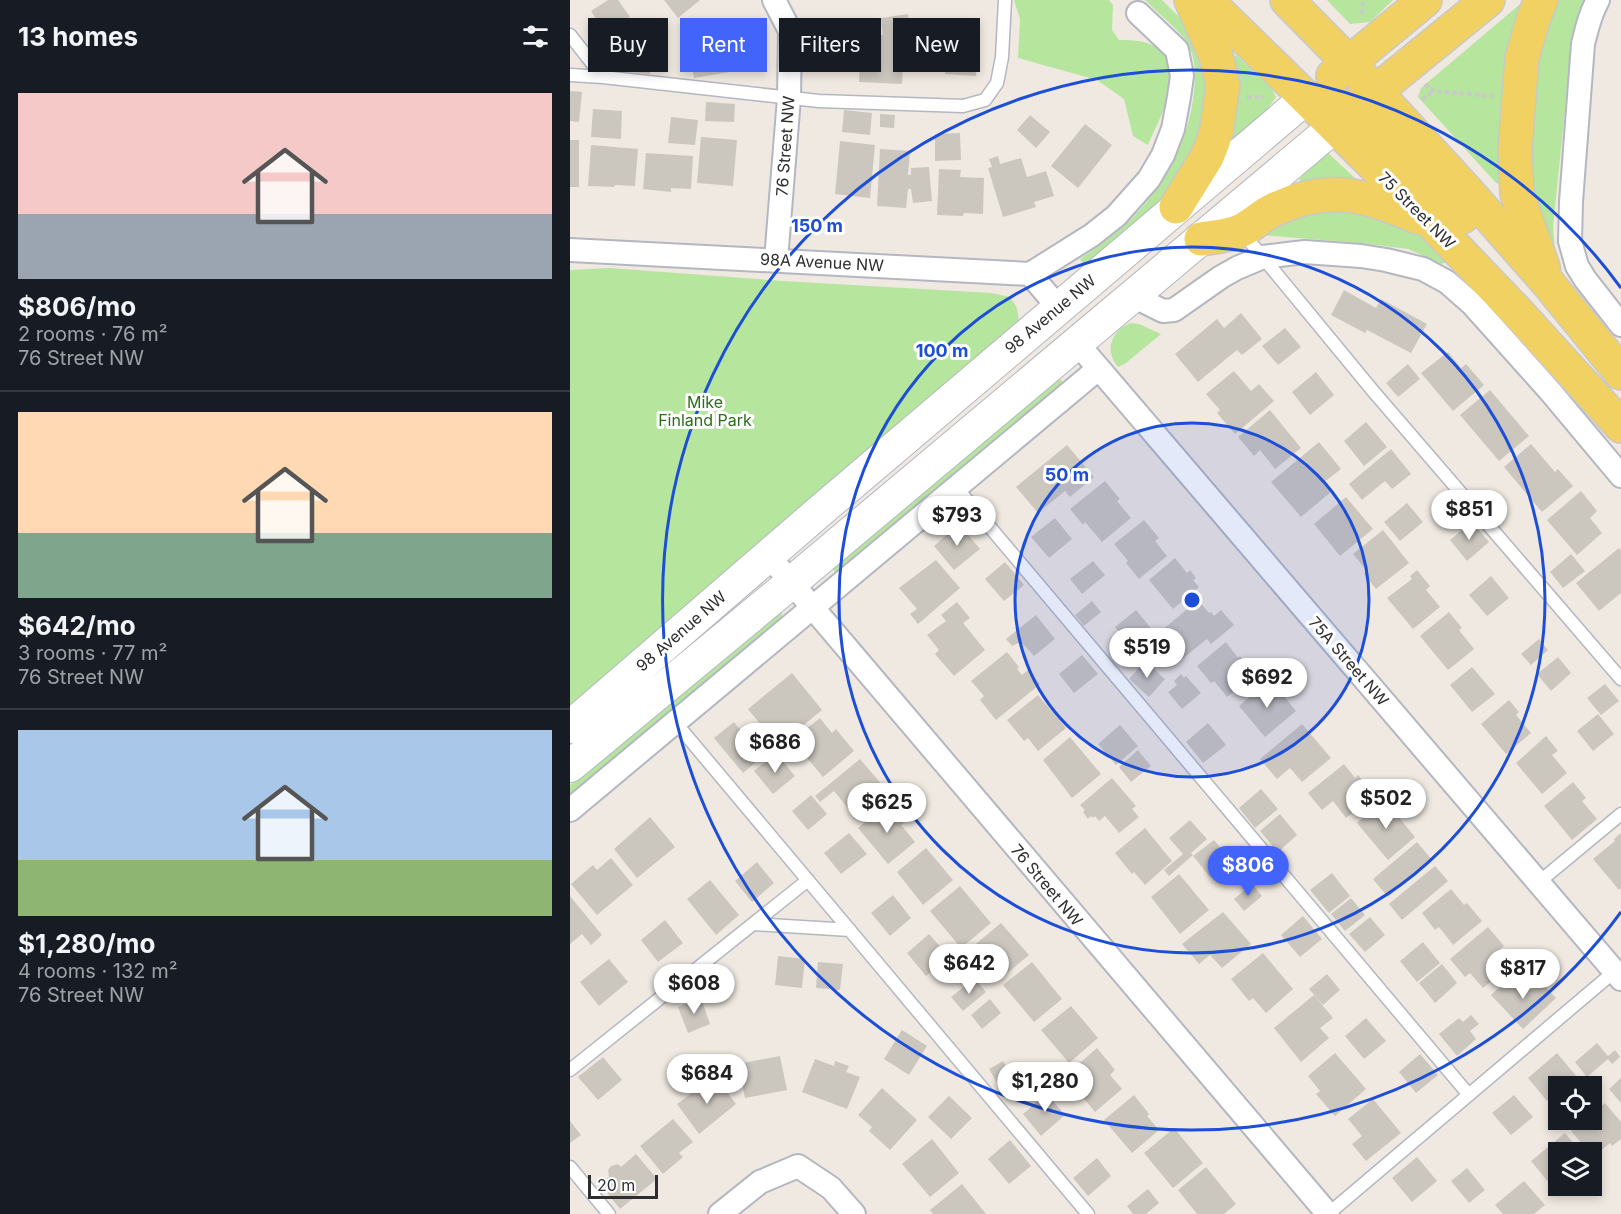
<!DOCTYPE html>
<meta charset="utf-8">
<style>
body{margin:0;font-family:Inter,sans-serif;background:#242831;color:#f1f3f6;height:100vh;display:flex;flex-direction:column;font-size:22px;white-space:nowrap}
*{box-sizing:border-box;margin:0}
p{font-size:20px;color:#9ea1a6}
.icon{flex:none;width:33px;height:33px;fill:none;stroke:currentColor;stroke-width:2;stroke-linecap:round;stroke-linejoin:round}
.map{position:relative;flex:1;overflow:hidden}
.drawer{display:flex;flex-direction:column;background:#171b24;width:570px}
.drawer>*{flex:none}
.top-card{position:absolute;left:18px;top:18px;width:570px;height:54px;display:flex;gap:12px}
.fabs{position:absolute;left:978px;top:1076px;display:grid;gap:12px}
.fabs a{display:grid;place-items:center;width:54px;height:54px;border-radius:0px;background:#171b24;box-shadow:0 3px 9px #0003;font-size:30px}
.scale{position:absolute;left:18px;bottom:15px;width:70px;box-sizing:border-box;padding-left:6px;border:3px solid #2e2e2e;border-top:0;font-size:16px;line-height:21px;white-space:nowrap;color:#2e2e2e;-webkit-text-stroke:4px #fff;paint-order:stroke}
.price{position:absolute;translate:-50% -51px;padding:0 14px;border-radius:21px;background:#fff;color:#222;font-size:20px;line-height:39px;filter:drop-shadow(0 2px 3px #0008)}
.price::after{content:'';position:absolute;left:50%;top:36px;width:18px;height:14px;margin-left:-9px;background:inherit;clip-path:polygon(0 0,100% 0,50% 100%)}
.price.active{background:#4264fb;color:#fff}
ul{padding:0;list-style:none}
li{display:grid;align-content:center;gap:12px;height:318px;padding:0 18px}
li+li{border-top:2px solid #363941}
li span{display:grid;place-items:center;height:186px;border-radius:0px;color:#555}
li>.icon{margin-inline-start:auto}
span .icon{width:108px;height:108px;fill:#fffc;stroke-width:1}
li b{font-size:26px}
h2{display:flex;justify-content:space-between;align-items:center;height:72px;padding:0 18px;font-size:26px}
.pill{padding:0 21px;border-radius:0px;background:#171b24;box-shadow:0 3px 9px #0003;font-size:21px;line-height:54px}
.pill.active{background:#4264fb;color:#fff}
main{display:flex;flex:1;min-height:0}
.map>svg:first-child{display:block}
.green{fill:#b6e59e}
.building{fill:#cbc7bf}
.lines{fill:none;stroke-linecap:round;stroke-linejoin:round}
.lane-casing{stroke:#b4b7c1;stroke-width:15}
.street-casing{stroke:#b4b7c1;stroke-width:26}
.secondary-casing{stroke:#b4b7c1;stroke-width:34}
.primary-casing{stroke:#c9c9c9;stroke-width:36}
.path{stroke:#c9c9c9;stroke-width:4;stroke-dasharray:4.5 3;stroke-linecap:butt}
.lane{stroke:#fff;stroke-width:12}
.street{stroke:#fff;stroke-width:22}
.secondary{stroke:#fff;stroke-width:32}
.primary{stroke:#f2d163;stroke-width:33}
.ring{fill:none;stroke:#1d4ed8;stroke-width:3}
.labels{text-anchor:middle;stroke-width:6;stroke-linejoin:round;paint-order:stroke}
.street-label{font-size:16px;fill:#2e2e2e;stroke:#fff}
.park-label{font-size:16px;fill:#2c6e1b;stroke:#fff}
.centre{fill:#1d4ed8;stroke:#fff;stroke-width:3}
.ring-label{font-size:18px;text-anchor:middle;font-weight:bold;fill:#1d4ed8;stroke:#fff;stroke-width:6;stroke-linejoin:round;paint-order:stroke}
</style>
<main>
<section class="drawer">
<h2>13 homes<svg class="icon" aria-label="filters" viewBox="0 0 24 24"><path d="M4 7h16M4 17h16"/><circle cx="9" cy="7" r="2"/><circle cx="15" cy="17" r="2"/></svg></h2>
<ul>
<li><span style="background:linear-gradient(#f6c9c9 65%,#9aa5b1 0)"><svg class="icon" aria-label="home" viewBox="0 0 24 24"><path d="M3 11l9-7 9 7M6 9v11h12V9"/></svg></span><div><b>$806/mo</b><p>2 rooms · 76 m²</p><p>76 Street NW</p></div></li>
<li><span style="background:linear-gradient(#ffd9b3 65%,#7fa58c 0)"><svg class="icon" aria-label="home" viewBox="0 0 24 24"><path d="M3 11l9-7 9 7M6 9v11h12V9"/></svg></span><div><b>$642/mo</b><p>3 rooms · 77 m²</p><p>76 Street NW</p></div></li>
<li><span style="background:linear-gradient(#a9c7e8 70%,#8fb573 0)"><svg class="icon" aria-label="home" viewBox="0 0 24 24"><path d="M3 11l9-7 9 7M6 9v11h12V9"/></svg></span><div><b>$1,280/mo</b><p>4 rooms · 132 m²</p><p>76 Street NW</p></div></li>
</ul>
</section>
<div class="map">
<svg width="1051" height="1214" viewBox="0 0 1051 1214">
<rect width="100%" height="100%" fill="#efe9e1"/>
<!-- green -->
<path class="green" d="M444,0H539L543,5L542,30L549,40C558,40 568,40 577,43C623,60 591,115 578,145L563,136L554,99L527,80L448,58L450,19Z
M575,0H592L615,23L639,62L635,134L600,193L514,265L510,259C522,250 535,242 547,232C589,197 619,145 624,91C626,72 626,55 614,38C604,26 586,11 575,0Z
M757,0H823L800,22L780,24Z
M986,0H1016L1003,32L983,227L985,251L992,270L987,273L958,185L955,139L971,32Z
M949,5L957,8L930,184L926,183L848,97L851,88Z
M666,55L702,89L706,97L699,107L655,148L661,59Z
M758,153L786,179L784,186L735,187L729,179Z
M771,202L843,226L876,262L872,264L838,249L791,243L691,235L692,228Z
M40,268L213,281L421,293L440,297L447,308L449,322L0,705V270Z
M561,323L569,324L591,334L556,363L548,367C534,351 541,330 561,323Z
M488,377L493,382L490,386L266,573L261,567Z
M209,611L212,613V616L209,620L0,795V785Z"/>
<!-- building -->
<path class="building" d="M38,0H48L60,17L35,33L21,11Z
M94,0H130L108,18Z
M338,14L340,36L328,39L327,59H333L332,84L289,82L290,63H287L289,33L313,35L311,18Z
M153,21L158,53H156L159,72L124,78L115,27Z
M377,43L408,46L406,76L375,74Z
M54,44L82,47L80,74L52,71Z
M0,91L12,92L9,122L0,121Z
M136,102L165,104L164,122L135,121Z
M23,109L52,111L51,139L21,137Z
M274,110L302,113L300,135L272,132Z
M310,114L325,115L324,128L310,127Z
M460,115L480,132L466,148L447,130Z
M101,117L128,120L125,145L98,143Z
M515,124L542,145L508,188L481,166Z
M390,133L391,160L365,161V134Z
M131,137L167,140L163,186L127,183Z
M0,140H9V187H0Z
M270,141L305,145L300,198L265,194Z
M21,145L68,149L65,186L45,185L44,187L18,186Z
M310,149L340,151L338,175H341V168L359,167L362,201L343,203L341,189H338L336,208L307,206Z
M76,153L123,156L121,189L101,188V192L73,189Z
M428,156L430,164L451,158L457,177L476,171L484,196L464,202L466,207L433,217L418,168L422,167L419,159Z
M369,169L391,170L390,177L414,178L413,214L394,213L393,216L367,215Z
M774,290L806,308L811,299L857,324L841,353L797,330L795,333L761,315Z
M671,313L692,339L672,355L667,350L628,382L605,354L647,319L654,328Z
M715,328L731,347L708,365L692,346Z
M878,352L891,368L896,364L914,385L883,411L851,373Z
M838,364L850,379L828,397L816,383Z
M664,371L681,391L689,384L704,401L665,434L647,413L650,410L636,394Z
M746,372L764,395L740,415L722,392Z
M920,390L959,436L929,461L890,415Z
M700,410L731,448L705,469L690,450L684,456L668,437Z
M796,422L817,447L794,466L774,441Z
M749,442L771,469L753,483L761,492L731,517L701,482Z
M961,444L985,472L988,469L1003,486L972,512L934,467Z
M497,445L524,477L500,497L495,491L468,513L446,487Z
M821,449L841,474L822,489L815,481L792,500L779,484Z
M535,481L550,499L547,501L561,518L532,542L515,522L513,525L500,509Z
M1011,491L1027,511L1020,518L1032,533L1007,555L977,520Z
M776,497L803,529L770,556L744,524Z
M837,503L853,522L830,541L814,522Z
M485,518L502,539L479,558L461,537Z
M574,520L589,538L585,541L597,556L569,579L556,563L558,561L544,544Z
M902,522L919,542L897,561L880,540Z
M389,524L410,549L384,570L364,546Z
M813,530L839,563L806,589L794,574L797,571L783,554Z
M1049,548L1051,551V593L1029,611L1006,583Z
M1001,554L1015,571L993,588L980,572Z
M605,558L617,573L620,570L626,578L623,580L629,587L603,609L579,580Z
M366,560L390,588L348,624L340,614L347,609L329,588Z
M523,561L535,575L512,594L500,579Z
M435,562L454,585L434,601L415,579Z
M847,570L860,586L856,590L870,607L843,629L817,598L842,579L840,576Z
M921,576L939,598L917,616L899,595Z
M628,600L639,613L641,612L644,616L651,610L664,625L641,644L637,639L606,664L584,637Z
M522,601L531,612L514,626L505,615Z
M387,602L400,618L393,623L415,650L384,676L365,654L369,650L357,635L376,621L371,615Z
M566,610L584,632L563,650L545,627Z
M879,612L892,628L889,630L904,649L878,670L850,636Z
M466,615L485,639L464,656L451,642L442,646L436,639Z
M969,639L978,650L961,665L951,654Z
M656,642L668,658L670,656L685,674L657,697L644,681L641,683L627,666Z
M437,652L449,667L447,669L452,675L458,670L470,684L426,720L410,700L414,696L401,681Z
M512,655L528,674L504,693L489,674Z
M988,657L1001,673L981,691L967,674Z
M575,661L595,679L579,697L559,679Z
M902,667L925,694L902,712L880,685Z
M222,673L252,710L208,746L178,709Z
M611,674L614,678L616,676L631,693L612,709L598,692L607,685L604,681Z
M696,683L704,692L708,689L726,711L695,737L669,706Z
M1035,684L1049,701L1031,715L1017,698Z
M468,695L496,728L468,751L458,738L454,741L437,720Z
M939,700L949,712L946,715L961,733L936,754L911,724Z
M1028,714L1044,734L1023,751L1007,731Z
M250,718L262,733L266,729L284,751L253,777L222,740Z
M164,722L192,757L173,773L144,738Z
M638,723L656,745L633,763L616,742Z
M732,724L761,758L732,782L720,768L707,779L690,759Z
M550,725L568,746L546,765L528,744Z
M976,736L988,751L982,755L997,773L972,794L946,763Z
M500,737L531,774L502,798L473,760Z
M568,750L581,766L561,782L549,767Z
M206,753L225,776L203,794L184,771Z
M290,759L319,793L287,819L264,791L250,802L245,796Z
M774,764L785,778L788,775L805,795L776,818L763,801L752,810L738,793Z
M542,778L566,806L562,809L569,817L549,833L535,816L529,821L525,816L523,818L521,816L518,819L513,812L515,810L510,805Z
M1003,782L1016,798L1012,801L1027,819L1002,840L974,806Z
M691,789L708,809L685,828L669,808Z
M241,795L257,814L238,830L222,811Z
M812,801L825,817L827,815L845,837L818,860L787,823Z
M318,803L334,823L331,825L345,842L318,864L288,828Z
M710,814L727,835L708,852L690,831Z
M80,817L105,847L67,878L44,849Z
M620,820L637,839L621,853L623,855L599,876L594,870L613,854L599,838Z
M575,828L602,861L575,885L564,872L562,874L545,853Z
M279,833L297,854L271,874L254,853Z
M1051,833V888L1049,890L1023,859L1045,841L1044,839Z
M644,840L661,861L640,877L623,856Z
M847,842L862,860L818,897L803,879Z
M356,848L383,880L353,905L327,872Z
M41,858L63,885L27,915L1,884L23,865L27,870Z
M187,862L204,883L182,902L165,881Z
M865,866L878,881L832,920L819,904Z
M762,873L780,896L759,913L740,890Z
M609,874L639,910L610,934L581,897Z
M140,880L169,915L146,935L117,899Z
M682,884L692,896L674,911L664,899Z
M390,886L421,923L391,948L360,911Z
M881,889L894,905L897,903L912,921L883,945L869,927L865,930L852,913Z
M323,895L341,918L320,936L301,913Z
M0,896L32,935L21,945L12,934L0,944Z
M781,898L795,915L775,931L761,914Z
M653,912L681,944L652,968L640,955L629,964L612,944Z
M733,916L752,939L730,957L711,935Z
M800,917L815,935L795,952L779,934Z
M95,920L113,943L88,962L71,940Z
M431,923L459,955L429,980L402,947Z
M918,927L934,946L927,952L939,967L913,988L900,973L895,977L880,959Z
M359,934L379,957L356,976L337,953Z
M853,942L870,963L847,982L830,961Z
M693,953L723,989L696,1013L683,998L679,1001L661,979Z
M208,956L235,959L232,988L205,985Z
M39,959L58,982L29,1006L10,982Z
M248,962L273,964L270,990L246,988Z
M462,962L492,999L464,1022L433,985Z
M872,964L887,983L865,1003L849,983Z
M945,973L961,990L970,981L986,998L953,1029L921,995Z
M757,974L770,990L753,1005L739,989Z
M405,978L416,992L393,1011L381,997Z
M744,995L763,1018L750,1028L759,1038L731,1062L704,1028Z
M131,998L140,1024L118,1033L108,1007Z
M420,999L431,1013L412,1029L401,1015Z
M501,1006L528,1038L499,1063L471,1030Z
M901,1015L909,1024L900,1031L906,1039L887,1056L869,1034L889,1018L893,1022Z
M796,1018L816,1041L794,1059L775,1036Z
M332,1030L357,1046L339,1075L314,1059Z
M1027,1043L1038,1056L1045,1050L1050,1057L1042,1064L1038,1059L1017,1077L1005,1062Z
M527,1048L545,1070L540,1075L552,1089L525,1112L495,1076Z
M765,1053L796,1089L765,1116L746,1094L750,1091L738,1076Z
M987,1053L1006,1076L995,1086H988V1091L977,1101L958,1078Z
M850,1054L868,1075L846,1093L829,1072Z
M210,1056L217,1090L175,1098L168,1064Z
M33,1057L52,1080L28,1100L8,1077Z
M245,1059L264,1066L265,1061L279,1066L276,1072L290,1077L277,1109L232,1092Z
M433,1061L447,1083L432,1091L419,1069Z
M145,1076L166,1104L129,1134L107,1104Z
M1051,1078V1103L1039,1089Z
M482,1085L488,1093L481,1099L495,1115L471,1136L453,1114L477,1093L475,1091Z
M312,1088L347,1120L320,1150L299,1131L302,1127L288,1115Z
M564,1095L579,1114L577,1116L589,1130L562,1153L534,1120Z
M944,1095L963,1117L941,1135L922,1113Z
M379,1096L402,1118L381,1139L358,1117Z
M803,1099L831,1133L796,1161L782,1144L792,1136L778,1119Z
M1035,1103L1051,1122V1139L1042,1146L1040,1143L1023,1157L1022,1152H1019L1001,1131L1016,1119H1022V1114Z
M103,1119L123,1142L109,1153L113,1157L93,1174L70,1146Z
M0,1121L11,1135L0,1143Z
M604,1128L633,1163L603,1188L574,1153Z
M995,1133L1011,1152H988V1185H997L987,1193L961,1161Z
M362,1139L389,1173L360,1197L332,1164Z
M440,1140L461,1166L439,1184L418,1159Z
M66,1154L87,1179L50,1209L30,1184L39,1177L38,1170L41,1166L48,1164L51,1167Z
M847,1157L867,1181L842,1202L822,1178Z
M527,1158L541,1176L518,1196L503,1178Z
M636,1167L666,1204L654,1214H627L608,1190Z
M897,1168L915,1190L899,1203L881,1181Z
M954,1181L975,1205L964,1214H933L925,1205Z
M392,1184L416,1214H363L360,1210Z
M578,1189L589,1203L576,1214H563L557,1206Z"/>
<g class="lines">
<!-- lane casing -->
<g class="lane-casing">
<path id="lane" d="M0,35L33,77
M0,75L33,77L249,101L393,106L415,100L427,83L432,57L435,0
M672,232L803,391L1051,679
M386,487L899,1095
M105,722L518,1214
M969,882L1051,814
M183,924L280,930
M0,1070L238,880
M0,1167L39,1214
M758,1214L1045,971"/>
</g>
<!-- street casing -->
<g class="street-casing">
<path id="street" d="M204,0L220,31L219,98L206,260
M1028,0C1020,14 1017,28 1013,44L1001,202L1000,241L1007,266L1015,279L1051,325
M0,250L460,274L488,307
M460,274L522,235L546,216L579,179L593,155L603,129L609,97L612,76L607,50L568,13
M563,296L593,311L604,310L651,277L667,268L693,257L726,253L735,252L791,256L816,260L853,269L877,282L902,304L979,390L1051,476
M507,343L1051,979
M198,555L758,1214
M0,810L528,369
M150,1214L190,1182L228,1166L261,1188L284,1214"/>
</g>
<!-- secondary casing -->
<g class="secondary-casing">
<path id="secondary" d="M0,727L257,505L736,98
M0,766L221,583L764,127"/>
</g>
<!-- primary casing -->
<g class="primary-casing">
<path id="primary" d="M636,0L720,82L862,223L951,316L1051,426
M717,0L779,63L895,189L978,283L1051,373
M971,0L964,17L952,58L945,150L947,194L973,267
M763,76L855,0
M736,98L761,101L784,110L892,217
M788,106L918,0
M606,207L637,157L643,142L647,128L653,85L646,56L621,0
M631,239C643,237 660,236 672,230C683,225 692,215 703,210C757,184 795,194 847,217"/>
</g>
<!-- path -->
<path class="path" d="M792,14L793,0
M855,84L863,91L923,96
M677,97H694
M852,100L863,91"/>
<!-- lane -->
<use href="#lane" class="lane"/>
<!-- street -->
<use href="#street" class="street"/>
<!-- secondary -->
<use href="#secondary" class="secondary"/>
<!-- primary -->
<use href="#primary" class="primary"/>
</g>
<!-- distance rings -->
<circle cx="622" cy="600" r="177" fill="#1d4ed8" fill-opacity=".12"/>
<g class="ring">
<circle cx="622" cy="600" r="177"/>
<circle cx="622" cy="600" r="353"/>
<path d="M1051 912A530 530 0 1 1 1051 288"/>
</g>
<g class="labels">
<!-- street labels -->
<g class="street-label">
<text transform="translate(215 146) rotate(-86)" y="6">76 Street NW</text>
<text transform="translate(847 210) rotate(45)" y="6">75 Street NW</text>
<text transform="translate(252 262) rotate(3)" y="6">98A Avenue NW</text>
<text transform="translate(480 314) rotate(-40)" y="6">98 Avenue NW</text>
<text transform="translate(111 631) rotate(-41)" y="6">98 Avenue NW</text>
<text transform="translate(779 661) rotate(49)" y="6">75A Street NW</text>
<text transform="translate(477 885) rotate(50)" y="6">76 Street NW</text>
</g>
<!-- park labels -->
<g class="park-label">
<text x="135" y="408">Mike<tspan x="135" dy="18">Finland Park</tspan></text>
</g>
</g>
<circle cx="622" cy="600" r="9" class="centre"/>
<g class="ring-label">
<text x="247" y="232">150 m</text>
<text x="372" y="357">100 m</text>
<text x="497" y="481">50 m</text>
</g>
</svg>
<div class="fabs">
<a><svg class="icon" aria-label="locate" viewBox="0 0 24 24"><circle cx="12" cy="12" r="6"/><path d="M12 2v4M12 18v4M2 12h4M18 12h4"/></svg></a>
<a><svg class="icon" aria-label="layers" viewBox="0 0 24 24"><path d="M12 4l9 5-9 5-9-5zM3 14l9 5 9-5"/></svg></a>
</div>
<div class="scale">20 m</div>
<b class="price" style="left:899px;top:541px">$851</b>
<b class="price" style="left:387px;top:547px">$793</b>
<b class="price" style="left:577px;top:679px">$519</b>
<b class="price" style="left:697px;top:709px">$692</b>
<b class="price" style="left:205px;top:774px">$686</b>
<b class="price" style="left:816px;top:830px">$502</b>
<b class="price" style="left:317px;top:834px">$625</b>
<b class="price active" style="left:678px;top:897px">$806</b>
<b class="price" style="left:399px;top:995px">$642</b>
<b class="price" style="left:953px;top:1000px">$817</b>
<b class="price" style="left:124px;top:1015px">$608</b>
<b class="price" style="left:137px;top:1105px">$684</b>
<b class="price" style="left:475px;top:1113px">$1,280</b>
<div class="top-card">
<a class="pill">Buy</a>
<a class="pill active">Rent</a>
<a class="pill">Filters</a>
<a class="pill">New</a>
</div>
</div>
</main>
